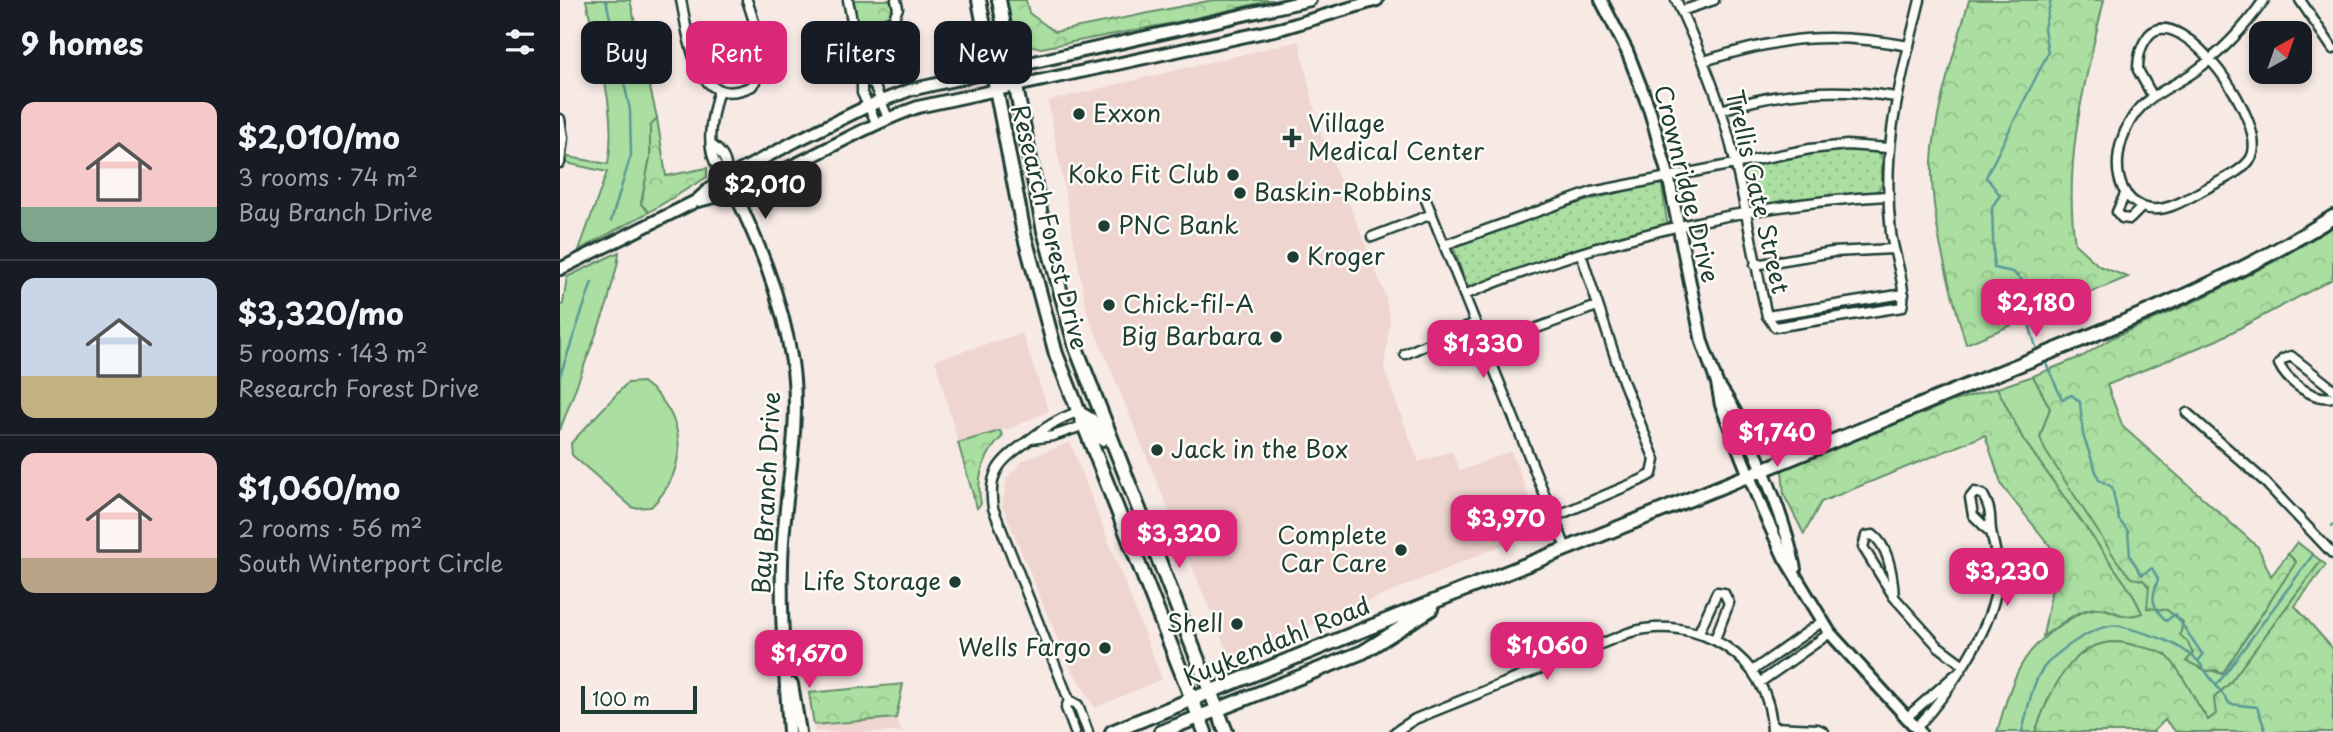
<!DOCTYPE html>
<meta charset="utf-8">
<style>
body{margin:0;font-family:"Playpen Sans",sans-serif;background:#242831;color:#f1f3f6;height:100vh;display:flex;flex-direction:column;font-size:26px;white-space:nowrap}
*{box-sizing:border-box;margin:0}
p{font-size:23px;color:#9ea1a6}
.icon{flex:none;width:38px;height:38px;fill:none;stroke:currentColor;stroke-width:2;stroke-linecap:round;stroke-linejoin:round}
.map{position:relative;flex:1;overflow:hidden}
.details{display:flex;flex-direction:column;background:#171b24;width:560px}
.details>*{flex:none}
.banner{position:absolute;left:21px;top:21px;width:665px;height:63px;display:flex;gap:14px}
.needle{width:46px;rotate:40deg}
.controls{position:absolute;left:1689px;top:21px;display:grid;gap:14px}
.controls a{display:grid;place-items:center;width:63px;height:63px;border-radius:14px;background:#171b24;box-shadow:0 4px 10px #0003;font-size:35px}
.scale{position:absolute;left:21px;bottom:18px;width:116px;box-sizing:border-box;padding-left:7px;border:4px solid #1f3d34;border-top:0;font-size:19px;line-height:24px;white-space:nowrap;color:#1f3d34;-webkit-text-stroke:5px #fdfcf7;paint-order:stroke}
.price{position:absolute;translate:-50% -60px;padding:0 16px;border-radius:14px;background:#db2777;color:#fff;font-size:23px;line-height:46px;filter:drop-shadow(0 2px 4px #0008)}
.price::after{content:'';position:absolute;left:50%;top:42px;width:21px;height:16px;margin-left:-10px;background:inherit;clip-path:polygon(0 0,100% 0,50% 100%)}
.price.current{background:#222;color:#fff}
ul{padding:0;list-style:none}
li{display:flex;align-items:center;gap:21px;height:175px;padding:0 21px}
li+li{border-top:2px solid #363941}
li span{display:grid;place-items:center;flex:none;width:196px;height:140px;border-radius:14px;color:#555}
li>.icon{margin-inline-start:auto}
span .icon{width:84px;height:84px;fill:#fffc;stroke-width:1}
li b{font-size:30px}
h2{display:flex;justify-content:space-between;align-items:center;height:84px;padding:0 21px;font-size:30px}
.tag{padding:0 24px;border-radius:14px;background:#171b24;box-shadow:0 4px 10px #0003;font-size:24px;line-height:63px}
.tag.current{background:#db2777;color:#fff}
main{display:flex;flex:1;min-height:0}
.map>svg:first-child{display:block}
.built{fill:#efd5d0}
.grass{fill:#aadfa1;stroke:#648e6a;stroke-width:2}
.forest{fill:url(#forest-crowns);stroke:#648e6a;stroke-width:2}
.park{fill:url(#park-dots);stroke:#648e6a;stroke-width:2}
.lines{fill:none;stroke-linecap:round;stroke-linejoin:round}
.stream{stroke:#5c9998;stroke-width:2.5}
.minor-casing{stroke:#1f3d34;stroke-width:13}
.tertiary-casing{stroke:#1f3d34;stroke-width:16}
.secondary-casing{stroke:#1f3d34;stroke-width:18}
.minor{stroke:#fdfcf7;stroke-width:8}
.tertiary{stroke:#fdfcf7;stroke-width:10}
.secondary{stroke:#fdfcf7;stroke-width:12}
.poi-dot{fill:#1f3d34;stroke:#fdfcf7;stroke-width:2.5}
.labels{text-anchor:middle;stroke-width:5;stroke-linejoin:round;paint-order:stroke}
.poi-label{font-size:24px;fill:#1f3d34;stroke:#fdfcf7;text-anchor:start}
.street-label{font-size:24px;fill:#1f3d34;stroke:#fdfcf7}
</style>
<main>
<section class="details">
<h2>9 homes<svg class="icon" aria-label="filters" viewBox="0 0 24 24"><path d="M4 7h16M4 17h16"/><circle cx="9" cy="7" r="2"/><circle cx="15" cy="17" r="2"/></svg></h2>
<ul>
<li><span style="background:linear-gradient(#f6c9c9 75%,#7fa58c 0)"><svg class="icon" aria-label="home" viewBox="0 0 24 24"><path d="M3 11l9-7 9 7M6 9v11h12V9"/></svg></span><div><b>$2,010/mo</b><p>3 rooms · 74 m²</p><p>Bay Branch Drive</p></div></li>
<li><span style="background:linear-gradient(#c9d6e8 70%,#c2b280 0)"><svg class="icon" aria-label="home" viewBox="0 0 24 24"><path d="M3 11l9-7 9 7M6 9v11h12V9"/></svg></span><div><b>$3,320/mo</b><p>5 rooms · 143 m²</p><p>Research Forest Drive</p></div></li>
<li><span style="background:linear-gradient(#f6c9c9 75%,#b9a48a 0)"><svg class="icon" aria-label="home" viewBox="0 0 24 24"><path d="M3 11l9-7 9 7M6 9v11h12V9"/></svg></span><div><b>$1,060/mo</b><p>2 rooms · 56 m²</p><p>South Winterport Circle</p></div></li>
</ul>
</section>
<div class="map">
<svg width="1773" height="732" viewBox="0 0 1773 732">
<defs>
<pattern id="forest-crowns" width="20" height="18" patternUnits="userSpaceOnUse" patternTransform="scale(1.75)"><rect width="20" height="18" fill="#aadfa1"/><path d="M2 6a3 3 0 1 1 6 0M12 15a3 3 0 1 1 6 0" fill="none" stroke="#92c08b"/></pattern>
<pattern id="park-dots" width="8" height="8" patternUnits="userSpaceOnUse" patternTransform="scale(1.75)"><rect width="8" height="8" fill="#aadfa1"/><path d="M2 2h.1M6 6h.1" fill="none" stroke="#92c08b" stroke-width="1.8" stroke-linecap="round"/></pattern>
</defs>
<rect width="100%" height="100%" fill="#f7eae5"/>
<filter id="ink" filterUnits="userSpaceOnUse"><feTurbulence type="fractalNoise" baseFrequency=".0143" numOctaves="2"/><feDisplacementMap in="SourceGraphic" scale="14" xChannelSelector="R" yChannelSelector="G"/><feConvolveMatrix kernelMatrix="1 2 1 2 8 2 1 2 1" color-interpolation-filters="sRGB"/></filter>
<g filter="url(#ink)">
<!-- built -->
<path class="built" d="M739,41L758,125L825,294L830,320L824,370L859,462L892,451L900,471L951,451L982,529L670,659L527,312L488,101Z
M462,333L489,411L451,428L398,443L375,360Z
M510,442L602,679L535,708L507,662L442,505L447,478L464,460Z
M336,718L342,732H255L254,725Z"/>
<!-- grass -->
<path class="grass" d="M26,0H70L97,118L90,127V158L81,204L89,212L19,250L47,172L6,163L8,157L48,164C58,110 37,53 26,0Z
M59,252C58,270 51,284 48,302L0,430V306L3,304L7,277Z
M1473,376L1490,408L1480,437L1583,580L1607,610L1623,622L1633,654L1627,662L1662,674L1736,562L1728,554L1737,542L1761,561L1669,684L1654,698L1656,714L1648,720L1606,655L1489,697L1475,732H1437C1451,685 1458,652 1501,625C1512,618 1522,610 1535,609C1554,607 1557,622 1582,613L1572,593L1463,439L1437,388Z
M83,382C128,415 130,469 91,507L73,508L12,455L11,443L67,383Z"/>
<!-- forest -->
<path class="forest" d="M291,0H332V15L304,27L298,25Z
M446,0H466L469,13L495,32L653,0H713L613,23L481,48L461,43L451,22Z
M1409,0H1544C1525,81 1503,160 1515,244L1539,266L1568,277L1406,344C1390,289 1370,219 1372,161C1375,108 1395,52 1409,0Z
M97,118L106,176L147,168V177L89,212L81,204L90,158V127Z
M1773,227V279L1657,340L1547,385L1563,427L1698,547L1711,576L1728,554L1736,562L1662,674L1656,670L1647,671L1626,661L1633,654L1627,641L1620,635L1623,622L1607,610L1587,608L1589,586L1583,580L1571,578L1557,561L1485,450L1480,437L1490,408L1473,376L1523,356L1552,338L1640,299L1719,259Z
M1437,388L1463,439L1572,593L1582,613C1560,621 1558,609 1538,608C1519,607 1498,627 1483,636L1498,556L1442,486L1425,435L1261,502L1244,534L1224,495L1222,469L1391,402Z
M440,431L443,436C425,453 415,478 421,504L417,508L398,443Z
M1761,561L1766,565L1735,606L1773,649V732H1616L1605,720L1593,732H1475C1492,687 1517,626 1577,646C1585,648 1601,650 1607,656C1624,673 1634,701 1648,720L1656,714L1654,698L1669,684Z
M343,684L336,718L254,725L249,693Z"/>
<!-- park -->
<path class="park" d="M1297,148L1318,152L1322,156V186L1315,193L1264,196L1195,207L1187,202L1181,170L1188,162Z
M1098,182L1102,186L1107,222L1103,226L999,254L913,287L906,284L894,249L897,244L981,213Z"/>
<g class="lines">
<!-- stream -->
<path class="stream" d="M46,0L70,110L71,155L51,221
M1478,351C1475,347 1462,300 1462,294C1462,290 1464,287 1465,283L1453,272L1434,268L1432,207L1440,195L1426,177L1488,53L1484,28L1491,0
M1484,359L1502,399L1512,395L1520,402L1523,435L1539,480L1552,487L1559,520L1568,531L1570,556L1582,575L1592,568L1598,579C1591,599 1591,605 1606,621L1615,614L1643,655L1638,661L1670,704L1697,707L1706,732
M0,376L32,282
M1772,526L1773,524
M1656,686L1752,556
M1462,732C1467,714 1471,686 1482,670C1493,653 1539,621 1560,626C1589,634 1615,640 1638,661"/>
<!-- minor casing -->
<g class="minor-casing">
<path id="minor" d="M121,0C129,37 134,113 192,86C210,65 195,24 187,0
M288,0L302,72V93L316,122
M1116,0C1133,36 1149,72 1161,110C1182,177 1191,247 1207,316L1215,327L1342,307C1348,291 1333,252 1331,233C1321,146 1340,83 1360,0
M1740,0L1773,49
M1121,11L1154,0
M293,33L333,20L338,8L336,0
M1144,61C1221,37 1269,31 1349,46
M302,72L315,87L328,118
M159,89C151,117 141,158 167,177
M1593,97L1578,70C1578,57 1580,46 1589,35C1621,0 1710,124 1691,158C1683,171 1660,181 1647,188C1630,197 1603,216 1583,207C1544,191 1556,132 1581,107C1596,92 1617,84 1634,72C1662,52 1685,27 1704,0
M1161,110C1221,91 1273,87 1336,97
M0,119L3,138L0,163
M153,146C165,155 167,163 167,177
M1565,194L1557,212L1562,218L1570,219L1582,207
M866,200L1006,548
M812,237L872,214
M884,245L1032,192L1250,149L1287,145L1328,148
M1195,265L1273,252L1333,249
M904,295C1038,240 1183,204 1327,196
M1207,316L1344,294
M925,347L1037,306
M845,354L915,323
M1773,389L1731,356L1723,359L1719,364C1727,382 1754,401 1773,397
M1627,413L1703,480L1773,554
M471,439L493,436L522,426
M994,517L1081,480L1092,474L1095,460L1063,381L1021,254
M1313,535C1329,547 1333,578 1334,597L1303,547L1306,536Z
M1334,597L1378,646L1402,664
M1139,632L1157,592L1164,593L1169,603L1155,639
M1192,671L1263,621
M1199,683L1270,633
M509,700L518,705L528,732
M1346,718L1395,675
M1212,727L1258,729L1264,732
M1356,728C1388,694 1435,626 1438,578C1439,563 1435,550 1432,536C1428,518 1434,515 1423,495L1415,492L1410,498L1413,515L1431,533
M515,732L506,708L509,700L433,508C427,470 442,460 469,440C486,427 498,419 517,412
M835,732L855,719L1068,633C1136,612 1212,657 1212,732"/>
</g>
<!-- tertiary casing -->
<g class="tertiary-casing">
<path id="tertiary" d="M1041,0L1067,51L1089,108L1108,175L1142,342L1157,383L1161,405L1203,511L1224,557L1270,633L1360,732
M167,177C196,236 222,296 232,362C241,423 227,481 223,541C219,604 225,669 229,732
M138,201C215,185 284,133 358,107L723,28L817,0
M0,269L136,201L155,184L236,141L308,106L350,90L750,0
M1160,387C1190,431 1225,517 1235,569
M232,684L240,732"/>
</g>
<!-- secondary casing -->
<g class="secondary-casing">
<path id="secondary" d="M419,0L464,234L496,354L645,732
M439,0L484,231L516,348L666,732
M517,412L531,420L542,439
M552,732C827,618 1105,512 1380,397C1513,341 1650,295 1773,217
M601,732L803,652L871,609"/>
</g>
<!-- minor -->
<use href="#minor" class="minor"/>
<!-- tertiary -->
<use href="#tertiary" class="tertiary"/>
<!-- secondary -->
<use href="#secondary" class="secondary"/>
</g>
</g>
<!-- markers -->
<g class="poi-dot">
<circle cx="519" cy="114" r="7"/>
<path d="M728.5 127.5h7v7h7v7h-7v7h-7v-7h-7v-7h7z"/>
<circle cx="673" cy="175" r="7"/>
<circle cx="680" cy="193" r="7"/>
<circle cx="544" cy="226" r="7"/>
<circle cx="733" cy="257" r="7"/>
<circle cx="549" cy="305" r="7"/>
<circle cx="716" cy="337" r="7"/>
<circle cx="597" cy="450" r="7"/>
<circle cx="841" cy="550" r="7"/>
<circle cx="395" cy="582" r="7"/>
<circle cx="677" cy="624" r="7"/>
<circle cx="545" cy="648" r="7"/>
</g>
<g class="labels">
<!-- poi labels -->
<g class="poi-label">
<text x="533" y="122">Exxon</text>
<text x="748" y="132">Village<tspan x="748" dy="28">Medical Center</tspan></text>
<text x="659" y="183" text-anchor="end">Koko Fit Club</text>
<text x="694" y="201">Baskin-Robbins</text>
<text x="558" y="234">PNC Bank</text>
<text x="747" y="265">Kroger</text>
<text x="563" y="313">Chick-fil-A</text>
<text x="702" y="345" text-anchor="end">Big Barbara</text>
<text x="611" y="458">Jack in the Box</text>
<text x="827" y="544" text-anchor="end">Complete<tspan x="827" dy="28">Car Care</tspan></text>
<text x="381" y="590" text-anchor="end">Life Storage</text>
<text x="663" y="632" text-anchor="end">Shell</text>
<text x="531" y="656" text-anchor="end">Wells Fargo</text>
</g>
<!-- street labels -->
<g class="street-label">
<text transform="translate(1126 184) rotate(76)" y="8">Crownridge Drive</text>
<text transform="translate(1197 192) rotate(77)" y="8">Trellis Gate Street</text>
<text transform="translate(489 227) rotate(76)" y="8">Research Forest Drive</text>
<text transform="translate(207 493) rotate(-87)" y="8">Bay Branch Drive</text>
<text transform="translate(717 642) rotate(-22)" y="8">Kuykendahl Road</text>
</g>
</g>
</svg>
<div class="controls">
<a><svg class="needle" viewBox="-14 -14 28 28"><path d="M0-13l5 13h-10z" fill="#e53935"/><path d="M0 13l5-13h-10z" fill="#9ea1a6"/></svg></a>
</div>
<div class="scale">100 m</div>
<b class="price current" style="left:205px;top:221px">$2,010</b>
<b class="price" style="left:1476px;top:339px">$2,180</b>
<b class="price" style="left:923px;top:380px">$1,330</b>
<b class="price" style="left:1217px;top:469px">$1,740</b>
<b class="price" style="left:946px;top:555px">$3,970</b>
<b class="price" style="left:619px;top:570px">$3,320</b>
<b class="price" style="left:1447px;top:608px">$3,230</b>
<b class="price" style="left:987px;top:682px">$1,060</b>
<b class="price" style="left:249px;top:690px">$1,670</b>
<div class="banner">
<a class="tag">Buy</a>
<a class="tag current">Rent</a>
<a class="tag">Filters</a>
<a class="tag">New</a>
</div>
</div>
</main>
